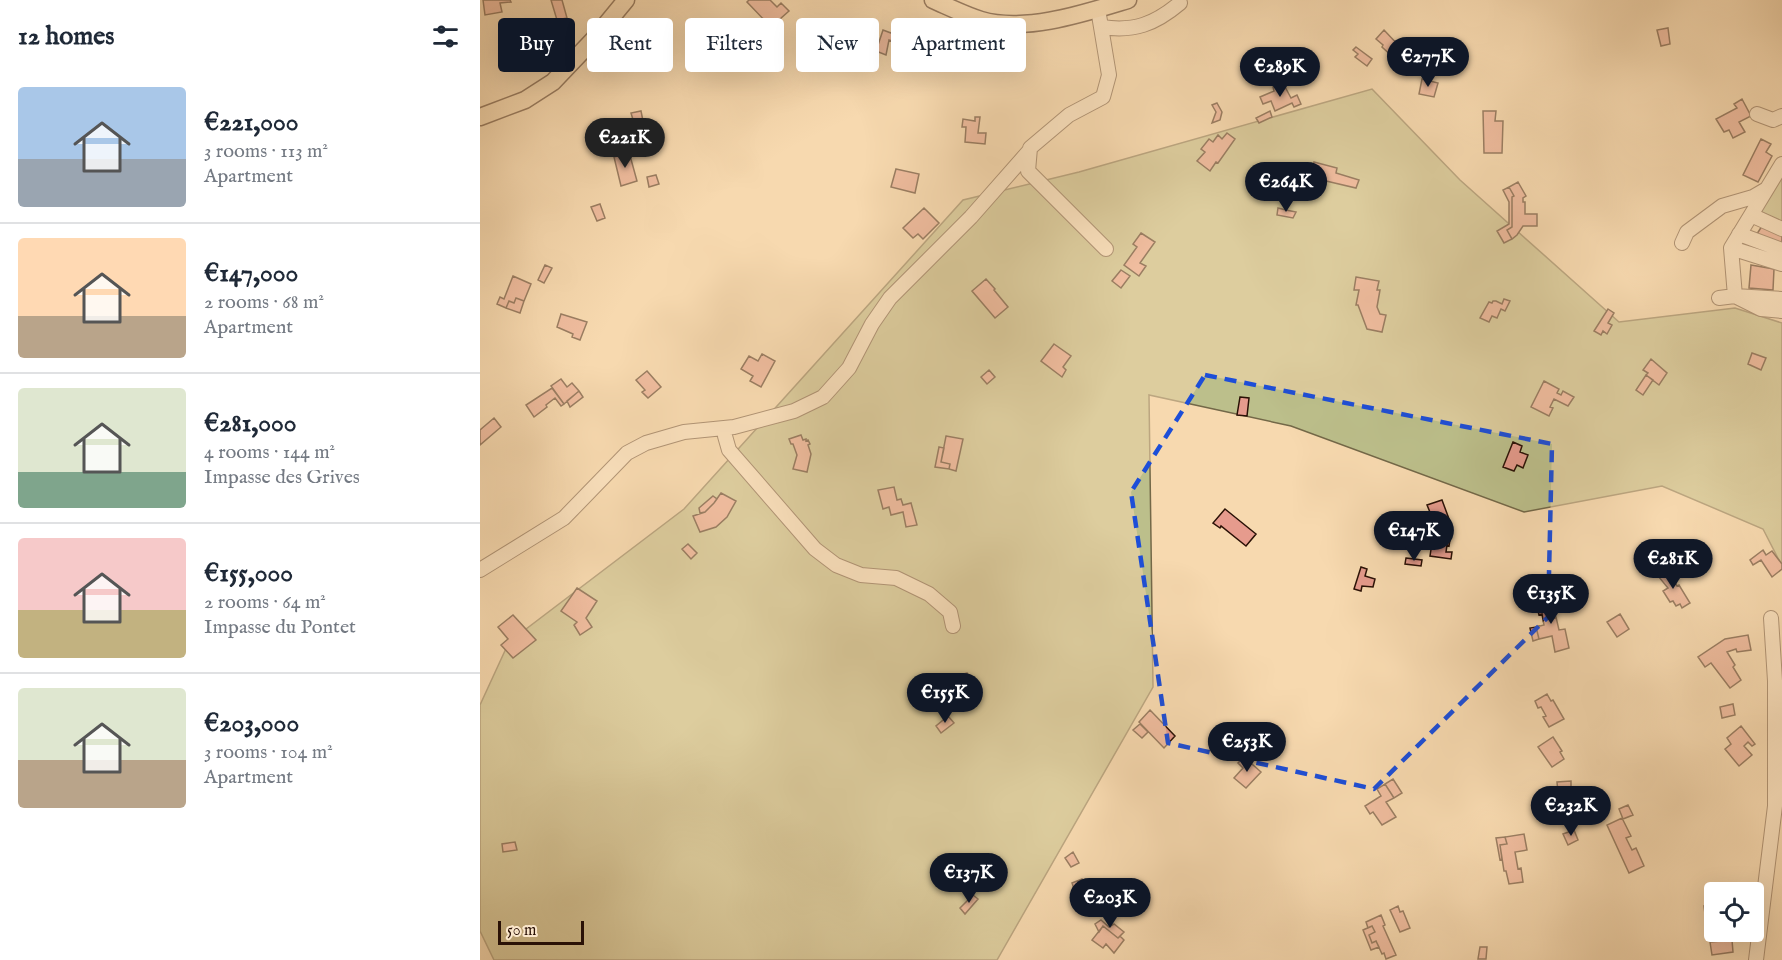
<!DOCTYPE html>
<meta charset="utf-8">
<style>
body{margin:0;font-family:"IM FELL English",serif;background:#f2f2f3;color:#1f2937;height:100vh;display:flex;flex-direction:column;font-size:22px;white-space:nowrap}
*{box-sizing:border-box;margin:0}
p{font-size:20px;color:#747a83}
.icon{flex:none;width:33px;height:33px;fill:none;stroke:currentColor;stroke-width:2;stroke-linecap:round;stroke-linejoin:round}
.map{position:relative;flex:1;overflow:hidden}
.sheet{display:flex;flex-direction:column;background:#fff;width:480px}
.sheet>*{flex:none}
.hud{position:absolute;left:18px;top:18px;width:570px;height:54px;display:flex;gap:12px}
.buttons{position:absolute;left:1224px;top:882px;display:grid;gap:12px}
.buttons a{display:grid;place-items:center;width:60px;height:60px;border-radius:6px;background:#fff;box-shadow:0 6px 24px #0002;font-size:30px}
.scale{position:absolute;left:18px;bottom:15px;width:86px;box-sizing:border-box;padding-left:6px;border:3px solid #2a1106;border-top:0;font-size:16px;line-height:21px;white-space:nowrap;color:#2a1106;-webkit-text-stroke:4px #fae6cb;paint-order:stroke}
.price{position:absolute;translate:-50% -51px;padding:0 14px;border-radius:21px;background:#111827;color:#fff;font-size:20px;line-height:39px;filter:drop-shadow(0 2px 3px #0008)}
.price::after{content:'';position:absolute;left:50%;top:36px;width:18px;height:14px;margin-left:-9px;background:inherit;clip-path:polygon(0 0,100% 0,50% 100%)}
.price.current{background:#222;color:#fff}
ul{padding:0;list-style:none}
li{display:flex;align-items:center;gap:18px;height:150px;padding:0 18px}
li+li{border-top:2px solid #e0e1e3}
li span{display:grid;place-items:center;flex:none;width:168px;height:120px;border-radius:6px;color:#555}
li>.icon{margin-inline-start:auto}
span .icon{width:72px;height:72px;fill:#fffc;stroke-width:1}
li b{font-size:26px}
h2{display:flex;justify-content:space-between;align-items:center;height:72px;padding:0 18px;font-size:26px}
.pill{padding:0 21px;border-radius:6px;background:#fff;box-shadow:0 6px 24px #0002;font-size:21px;line-height:54px}
.pill.current{background:#111827;color:#fff}
main{display:flex;flex:1;min-height:0}
.map>svg:first-child{display:block}
.green{fill:#bcbf8b;stroke:#736848;stroke-width:1.5}
.building{fill:#e69b8d;stroke:#2a1106;stroke-width:1.5}
.lines{fill:none;stroke-linecap:round;stroke-linejoin:round}
.minor-casing{stroke:#5d4330;stroke-width:16}
.major-casing{stroke:#2a1106;stroke-width:19}
.minor{stroke:#fae6cb;stroke-width:14}
.major{stroke:#f7d9af;stroke-width:16}
.marked{fill:none;stroke:#1d4ed8;stroke-width:4.5;stroke-dasharray:12 8;stroke-linejoin:round}
</style>
<main>
<section class="sheet">
<h2>12 homes<svg class="icon" aria-label="filters" viewBox="0 0 24 24"><path d="M4 7h16M4 17h16"/><circle cx="9" cy="7" r="2"/><circle cx="15" cy="17" r="2"/></svg></h2>
<ul>
<li><span style="background:linear-gradient(#a9c7e8 60%,#9aa5b1 0)"><svg class="icon" aria-label="home" viewBox="0 0 24 24"><path d="M3 11l9-7 9 7M6 9v11h12V9"/></svg></span><div><b>€221,000</b><p>3 rooms · 113 m²</p><p>Apartment</p></div></li>
<li><span style="background:linear-gradient(#ffd9b3 65%,#b9a48a 0)"><svg class="icon" aria-label="home" viewBox="0 0 24 24"><path d="M3 11l9-7 9 7M6 9v11h12V9"/></svg></span><div><b>€147,000</b><p>2 rooms · 68 m²</p><p>Apartment</p></div></li>
<li><span style="background:linear-gradient(#dfe7d0 70%,#7fa58c 0)"><svg class="icon" aria-label="home" viewBox="0 0 24 24"><path d="M3 11l9-7 9 7M6 9v11h12V9"/></svg></span><div><b>€281,000</b><p>4 rooms · 144 m²</p><p>Impasse des Grives</p></div></li>
<li><span style="background:linear-gradient(#f6c9c9 60%,#c2b280 0)"><svg class="icon" aria-label="home" viewBox="0 0 24 24"><path d="M3 11l9-7 9 7M6 9v11h12V9"/></svg></span><div><b>€155,000</b><p>2 rooms · 64 m²</p><p>Impasse du Pontet</p></div></li>
<li><span style="background:linear-gradient(#dfe7d0 60%,#b9a48a 0)"><svg class="icon" aria-label="home" viewBox="0 0 24 24"><path d="M3 11l9-7 9 7M6 9v11h12V9"/></svg></span><div><b>€203,000</b><p>3 rooms · 104 m²</p><p>Apartment</p></div></li>
</ul>
</section>
<div class="map">
<svg width="1302" height="960" viewBox="0 0 1302 960">
<rect width="100%" height="100%" fill="#f7d9af"/>
<filter id="stains"><feTurbulence type="fractalNoise" baseFrequency=".00333" numOctaves="4"/><feColorMatrix values="0 0 0 0 .2 0 0 0 0 .09 0 0 0 0 .02 0 0 0 .5 -.17"/></filter>
<radialGradient id="worn" r=".72"><stop offset=".6" stop-color="#630" stop-opacity="0"/><stop offset="1" stop-color="#630" stop-opacity=".3"/></radialGradient>
<!-- green -->
<path class="green" d="M892,89L980,180L1139,322L1255,308L1302,323V566L1283,529L1182,486L1044,512L811,426L669,395L673,687L517,960H14L0,931V705L29,642L204,509L483,200L599,172Z
M1302,174V222L1279,211Z"/>
<!-- building -->
<path class="building" d="M3,0H30L31,2L20,3L22,12L5,15Z
M71,0H82L87,18L77,20Z
M269,0H290L297,7L301,3L309,11L291,27L267,2Z
M160,28V34L167,33L168,56L147,58L146,29Z
M420,28L438,32L433,48L409,40L406,55L396,51L403,30L411,33L413,30L418,32Z
M1188,28L1190,44L1181,46L1177,30Z
M904,30L921,48L913,57L902,47L903,45L896,39Z
M452,43L455,60L447,61L444,44Z
M444,44L447,61L439,63L436,46Z
M876,47L892,59L887,66L875,57L878,54L873,50Z
M942,79L958,83L954,97L939,94Z
M803,83L811,98L817,95L821,104L814,107L812,103L795,111L791,101L783,104L780,97L794,91L793,87Z
M1262,99L1271,116L1259,122L1265,132L1253,138L1249,130L1244,132L1236,119L1257,108L1254,104Z
M737,103L742,112L740,120L732,123L736,112L732,105Z
M161,111L163,121L154,123L151,113Z
M790,111L792,117L779,123L776,118Z
M1003,111H1016L1015,121H1023L1022,153H1004Z
M495,117H500L498,133H506L505,144L485,142L486,127H482L483,119L495,121Z
M747,133L755,139L738,163L736,162L730,171L717,161L725,152L721,149L729,139L733,142L738,135L742,139Z
M1281,139L1291,144L1286,152L1292,156L1278,182L1263,175Z
M149,152L157,181L141,186L134,157Z
M834,162L857,168L856,173L879,180L876,188L829,177Z
M416,169L439,174L435,193L411,187Z
M176,175L179,184L169,187L167,177Z
M1038,182L1046,196L1043,198V202H1045V214H1057V226H1043L1037,235L1032,239L1027,230L1032,227V197L1034,196L1029,187Z
M1029,187L1034,196L1032,197V227L1027,230L1032,239L1024,243L1017,231L1029,224V202L1023,190Z
M120,204L125,218L117,221L111,207Z
M444,208L459,223L443,239L438,234L433,238L423,228Z
M798,208L806,210L816,212L813,218L797,215Z
M1282,226L1302,234V248L1275,237Z
M661,233L675,242L660,263L666,266L659,276L644,265L657,247L653,244Z
M65,265L72,268L64,283L58,280Z
M1271,265L1294,269L1293,290L1269,288Z
M641,270L650,276L641,288L632,281Z
M33,276L51,284L44,301L36,298L34,303L29,301L26,308L17,304L20,297L24,299Z
M876,277L899,281L897,290H900L897,307L900,314L906,315L902,332L887,329L878,305H876L879,290H874Z
M506,279L515,289L514,290L528,307L515,318L492,291Z
M36,298L44,301L40,313L26,308L29,301L34,303Z
M1024,299L1030,301L1025,311L1021,309L1017,318L1012,316L1009,322L1000,318L1009,302L1012,303L1013,301H1016L1022,304Z
M1128,309L1134,313L1128,323L1132,325L1127,334L1123,331L1121,335L1114,331Z
M81,314L107,322L100,340L92,337L93,334L77,327Z
M574,344L591,356L583,367L586,370L582,377L561,361Z
M1272,353L1286,358L1281,370L1268,364Z
M282,354L295,361L281,387L270,381L273,376L261,369L269,356L278,361Z
M1171,359L1187,373L1179,385L1166,375L1168,373L1163,370Z
M509,370L515,377L507,384L501,377Z
M167,371L181,387L168,398L162,392L165,390L156,380Z
M1166,375L1173,380L1163,395L1156,390Z
M81,379L87,387L92,383L99,391L84,404L71,386Z
M1064,381L1079,389L1077,393L1081,395L1083,391L1094,397L1088,406L1074,399L1070,407L1073,408L1069,416L1051,407Z
M72,388L84,404L81,406L75,398L66,405L67,407L54,417L46,405Z
M99,391L103,397L90,407L87,401Z
M760,397L769,398L767,416L757,415Z
M14,418L21,427L0,445V430Z
M321,435L323,440L326,439V441L328,440L330,444L328,445L331,454L327,472L313,469L317,455L313,444H311L309,439Z
M466,436L483,439L476,471L469,469L470,464L461,462Z
M1033,442L1042,446L1040,452L1048,455L1043,468L1037,465L1034,471L1023,467Z
M459,447L464,448L461,462L470,464L469,469L455,467Z
M414,487L417,500L421,499L423,505L431,503L437,525L426,527L423,512L411,515L409,507L403,509L398,490Z
M241,493L256,501L247,517L236,527L220,532L213,516L225,512L234,503Z
M233,496L237,499L234,503L225,512L220,513L219,508Z
M962,500L972,527L969,546L967,545L966,552H972L971,559L950,556L952,543L955,544L957,529L947,505Z
M745,509L776,534L766,546L741,526L740,528L733,523Z
M208,544L217,553L211,559L202,549Z
M1283,550L1286,555L1292,551L1302,564V569L1292,577L1281,560L1273,565L1270,560Z
M926,558L942,560L941,566L925,564Z
M881,567L887,569L885,576L895,579L893,587L882,586L881,591L874,589Z
M1189,568L1193,575L1191,576L1197,586L1199,585L1210,603L1202,608L1200,604L1196,606L1193,601L1190,602L1183,591L1188,588L1178,576Z
M97,588L117,601L106,618L112,627L100,635L94,625L97,622L81,611Z
M1069,596L1074,618L1076,617L1079,630L1085,629L1089,648L1075,652L1072,636L1059,639L1056,627L1064,625L1062,614L1059,615L1055,599Z
M1140,614L1149,629L1137,637L1127,622Z
M33,615L56,640L33,658L21,645L28,639L18,627Z
M1056,627L1059,639L1053,641L1050,628Z
M1268,635L1271,650L1257,652L1256,649L1247,652L1255,665L1253,667L1261,680L1250,688L1231,663L1225,667L1218,657L1245,639Z
M487,673L488,679L494,677L499,694L488,697L483,682L480,683L477,676Z
M1067,694L1071,701L1073,700L1084,719L1069,727L1063,717L1066,716L1061,707L1058,708L1055,701Z
M1253,704L1255,715L1242,718L1240,707Z
M670,710L695,736L684,748L659,722Z
M468,716L474,723L461,733L456,726Z
M660,724L668,732L662,738L653,730Z
M1261,726L1275,744L1272,746L1268,742L1264,746L1272,755L1259,766L1245,749L1251,744L1247,738Z
M1073,737L1082,751L1080,752L1084,759L1072,767L1058,747Z
M764,757L781,772L766,788L754,778L763,768L758,763Z
M913,779L922,793L914,798L905,784Z
M1091,781V792L1078,793L1077,782Z
M905,784L914,798L906,802L916,817L902,825L893,812L890,814L885,806L901,796L897,789Z
M1148,805L1153,815L1143,819L1139,809Z
M1142,818L1151,836L1146,838L1152,850L1156,848L1164,866L1149,873L1127,825Z
M1094,830L1098,840L1088,845L1083,834Z
M1044,834L1047,850L1035,852L1038,869L1041,868L1043,882L1029,884L1026,871H1024L1020,845L1027,844L1025,837Z
M1025,837L1027,844L1020,845L1022,859L1020,860L1016,838Z
M35,842L37,850L23,852L22,844Z
M593,852L599,863L591,867L585,858Z
M602,879L605,888L615,884L619,893L598,900L592,883Z
M493,895L498,899L485,914L480,908Z
M1234,905V931L1230,932L1228,913L1225,914L1224,906Z
M918,906L920,912L923,911L930,928L920,932L910,910Z
M901,915L905,925L903,926L916,955L906,959L904,953L902,954L896,941L892,943L889,935L895,932L892,926L888,928L886,922Z
M621,920L629,927L634,924L644,932L638,938L623,926L619,932L615,924Z
M623,926L638,938L640,936L644,940L634,953L626,944L623,948L612,940Z
M892,926L895,932L889,935L892,943L896,941L899,947L891,950L883,930Z
M1252,940L1253,952L1232,955L1230,942Z
M1000,947H1007L1006,959H998Z"/>
<g class="lines">
<!-- minor casing -->
<g class="minor-casing">
<path id="minor" d="M618,9L629,75L623,97L589,115L550,148L548,171L626,249
M622,27C654,32 675,24 700,3
M1277,114L1293,120L1302,116
M1271,215L1302,229
M1259,234L1302,250
M1202,243L1207,232L1242,206L1273,197L1285,190
M1251,248L1302,264
M1239,298L1255,296L1251,248L1302,164
M1302,299L1255,296L1281,309L1302,311
M245,428V436L249,450L335,549L356,565L381,575L416,578L449,594L470,612L473,626
M0,570L84,518L147,453L166,443L204,432L254,427L314,411L343,397L369,368L392,324L410,298L491,217L550,150
M1276,960L1295,806V681L1291,618"/>
</g>
<!-- major casing -->
<g class="major-casing">
<path id="major" d="M453,0C469,7 485,15 501,20C545,33 605,13 648,0
M0,117L45,100L73,82L113,40L146,0"/>
</g>
<!-- minor -->
<use href="#minor" class="minor"/>
<!-- major -->
<use href="#major" class="major"/>
</g>
<!-- marked area -->
<path d="M0 0H1302V960H0ZM725,375L1072,444L1068,617L894,789L688,743L651,492Z" fill="#f7d9af" fill-opacity=".55" fill-rule="evenodd"/>
<path class="marked" d="M725,375L1072,444L1068,617L894,789L688,743L651,492Z"/>
<rect width="100%" height="100%" filter="url(#stains)"/>
<rect width="100%" height="100%" fill="url(#worn)"/>
</svg>
<div class="buttons">
<a><svg class="icon" aria-label="locate" viewBox="0 0 24 24"><circle cx="12" cy="12" r="6"/><path d="M12 2v4M12 18v4M2 12h4M18 12h4"/></svg></a>
</div>
<div class="scale">50 m</div>
<b class="price" style="left:948px;top:88px">€277K</b>
<b class="price" style="left:800px;top:98px">€289K</b>
<b class="price current" style="left:145px;top:169px">€221K</b>
<b class="price" style="left:806px;top:213px">€264K</b>
<b class="price" style="left:934px;top:562px">€147K</b>
<b class="price" style="left:1193px;top:590px">€281K</b>
<b class="price" style="left:1071px;top:625px">€135K</b>
<b class="price" style="left:465px;top:724px">€155K</b>
<b class="price" style="left:767px;top:773px">€253K</b>
<b class="price" style="left:1091px;top:837px">€232K</b>
<b class="price" style="left:489px;top:904px">€137K</b>
<b class="price" style="left:630px;top:929px">€203K</b>
<div class="hud">
<a class="pill current">Buy</a>
<a class="pill">Rent</a>
<a class="pill">Filters</a>
<a class="pill">New</a>
<a class="pill">Apartment</a>
</div>
</div>
</main>
